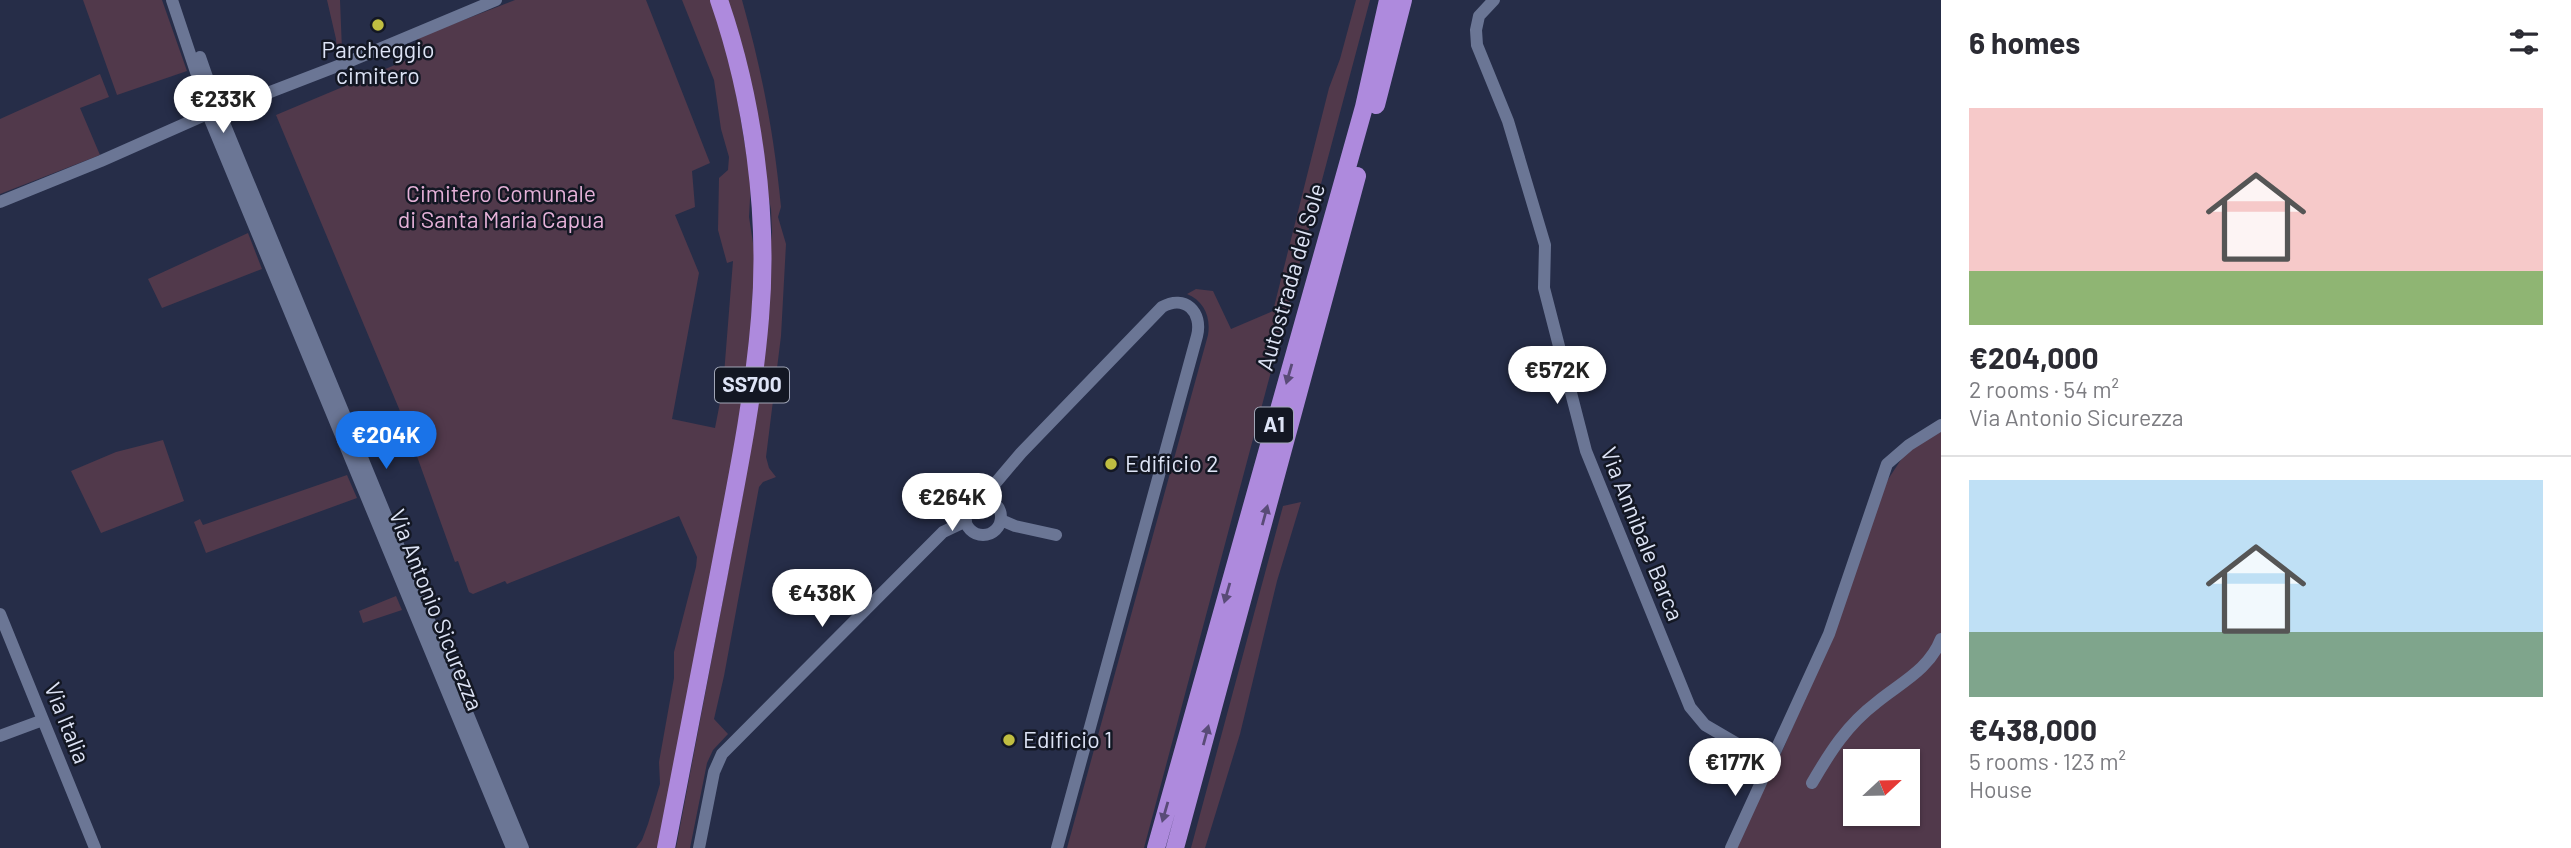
<!DOCTYPE html>
<meta charset="utf-8">
<style>
body{margin:0;font-family:Barlow,sans-serif;background:#f7f7f7;color:#2b2b33;height:100vh;display:flex;flex-direction:column;font-size:26px;white-space:nowrap}
*{box-sizing:border-box;margin:0}
p{font-size:23px;color:#7c7c81}
.icon{flex:none;width:38px;height:38px;fill:none;stroke:currentColor;stroke-width:2;stroke-linecap:round;stroke-linejoin:round}
.map{position:relative;flex:1;overflow:hidden}
.panel{display:flex;flex-direction:column;background:#fff;width:630px}
.panel>*{flex:none}
.needle{width:46px;rotate:68deg}
.tools{position:absolute;left:1843px;top:749px;display:grid;gap:14px}
.tools a{display:grid;place-items:center;width:77px;height:77px;border-radius:0px;background:#fff;box-shadow:0 2px 5px #0004;font-size:35px}
.price{position:absolute;translate:-50% -60px;padding:0 16px;border-radius:24px;background:#fff;color:#222;font-size:23px;line-height:46px;filter:drop-shadow(0 2px 4px #0008)}
.price::after{content:'';position:absolute;left:50%;top:42px;width:21px;height:16px;margin-left:-10px;background:inherit;clip-path:polygon(0 0,100% 0,50% 100%)}
.price.active{background:#1a73e8;color:#fff}
ul{padding:0;list-style:none}
li{display:grid;align-content:center;gap:14px;height:371px;padding:0 28px}
li+li{border-top:2px solid #e1e1e2}
li span{display:grid;place-items:center;height:217px;border-radius:0px;color:#555}
li>.icon{margin-inline-start:auto}
span .icon{width:126px;height:126px;fill:#fffc;stroke-width:1}
li b{font-size:30px}
h2{display:flex;justify-content:space-between;align-items:center;height:84px;padding:0 28px;font-size:30px}
main{display:flex;flex:1;min-height:0}
.map>svg:first-child{display:block}
.green{fill:#51394b;fill-rule:evenodd}
.lines{fill:none;stroke-linecap:round;stroke-linejoin:round}
.minor{stroke:#6b7695;stroke-width:12}
.highway{stroke:#ae8add;stroke-width:18}
.oneway{fill:#594b77}
.poi-dot{fill:#c0be41;stroke:#131723;stroke-width:2.5}
.labels{text-anchor:middle;stroke-width:5;stroke-linejoin:round;paint-order:stroke}
.shield{fill:#131723;stroke:#a1a6b7;stroke-width:2}
.shield-label{font-size:21px;font-weight:bold;fill:#dee4f6}
.poi-label{font-size:23px;fill:#dee4f6;stroke:#131723;text-anchor:start}
.park-label{font-size:23px;fill:#e5b1d8;stroke:#131723}
.street-label{font-size:23px;fill:#dee4f6;stroke:#131723}
</style>
<main>
<div class="map">
<svg width="1941" height="848" viewBox="0 0 1941 848">
<rect width="100%" height="100%" fill="#262d48"/>
<!-- green -->
<path class="green" d="M83,0H162L187,71L117,95Z
M327,0H340L342,50L337,52L336,39Z
M515,0H646L710,163L692,171L695,207L675,215L699,273L672,419L715,428L723,387L733,261L727,263L718,230L719,178L728,170L729,157L721,129L714,80L682,0H713L734,80L751,181L749,217L755,256L748,375L661,848H636L642,840L648,824L660,784L659,762L674,678V652L696,567L697,557L679,516L507,584L505,581L473,594L469,592L458,561L455,562L405,423L276,115L421,54L417,38Z
M727,0H742C762,71 774,134 781,207L778,217L786,244L781,336L766,457L769,468L776,477L763,482L759,487L724,676L714,719L728,734L713,750L707,763L690,848H676L743,493L772,232L771,209Z
M1356,0H1370L1144,848H1067L1208,335C1211,317 1204,301 1187,294L1196,289L1213,291L1231,329L1273,311L1329,88L1340,59Z
M100,74L109,97L80,108L100,155L0,194V119Z
M248,233L262,269L162,308L148,279Z
M1941,430V848H1735L1784,747L1816,673L1887,481L1906,452ZM1855,761H1908V814H1855Z
M163,440L184,501L101,533L71,471L116,452Z
M347,475L357,498L206,553L194,522L200,519L203,525Z
M1301,502L1277,581L1240,734L1205,848H1191L1283,506Z
M396,596L402,610L363,623L359,611Z"/>
<g class="lines">
<!-- minor -->
<path class="minor" d="M172,0L207,105
M1494,0L1479,16L1476,30L1477,45L1508,121L1545,245L1544,288L1586,451L1690,707L1705,725L1770,763
M200,57L215,100
M226,109L348,62L496,0
M209,117L512,848
M222,118L523,848
M0,202L101,161L207,114
M965 517a18 18 0 1 1 36 0a18 18 0 1 1-36 0Z
M986,500L993,486L1021,453L1162,307C1185,294 1203,312 1197,336L1057,848
M1001,520L1015,526L1056,535
M0,614L95,848
M0,736L43,720
M1812,783C1830,752 1847,725 1876,703C1900,683 1929,670 1941,639
M699,848L714,772L722,754L943,532L966,521
M1731,848L1829,634L1887,464L1909,445L1941,425"/>
<!-- highway -->
<path class="highway" d="M1376,105L1403,0
M666,848C684,756 701,665 719,573C735,488 753,404 760,318C769,214 753,98 719,0
M1156,848L1364,107L1388,0
M1175,848L1357,176"/>
</g>
<!-- one-way arrows -->
<defs><path id="oneway-solid" d="M-6-.8H1V-3.2L6.5 0L1 3.2V.8H-6Z" transform="scale(1.75)"/></defs>
<g class="oneway">
<use href="#oneway-solid" transform="translate(1289 374) rotate(106)"/>
<use href="#oneway-solid" transform="translate(1265 515) rotate(-75)"/>
<use href="#oneway-solid" transform="translate(1227 593) rotate(106)"/>
<use href="#oneway-solid" transform="translate(1206 735) rotate(-75)"/>
<use href="#oneway-solid" transform="translate(1165 812) rotate(106)"/>
</g>
<!-- markers -->
<g class="poi-dot">
<circle cx="378" cy="25" r="7"/>
<circle cx="1111" cy="464" r="7"/>
<circle cx="1009" cy="740" r="7"/>
</g>
<g class="labels">
<!-- shield labels -->
<g class="shield">
<rect x="715" y="367.5" width="74" height="35" rx="5"/>
<rect x="1255" y="407.5" width="38" height="35" rx="5"/>
</g>
<g class="shield-label">
<text x="752" y="392">SS700</text>
<text x="1274" y="432">A1</text>
</g>
<!-- poi labels -->
<g class="poi-label">
<text x="378" y="58" text-anchor="middle">Parcheggio<tspan x="378" dy="26">cimitero</tspan></text>
<text x="1125" y="472">Edificio 2</text>
<text x="1023" y="748">Edificio 1</text>
</g>
<!-- park labels -->
<g class="park-label">
<text x="501" y="202">Cimitero Comunale<tspan x="501" dy="26">di Santa Maria Capua</tspan></text>
</g>
<!-- street labels -->
<g class="street-label">
<text transform="translate(1291 277) rotate(-74)" y="8">Autostrada del Sole</text>
<text transform="translate(1642 534) rotate(68)" y="8">Via Annibale Barca</text>
<text transform="translate(436 610) rotate(68)" y="8">Via Antonio Sicurezza</text>
<text transform="translate(67 723) rotate(68)" y="8">Via Italia</text>
</g>
</g>
</svg>
<div class="tools">
<a><svg class="needle" viewBox="-14 -14 28 28"><path d="M0-13l5 13h-10z" fill="#e53935"/><path d="M0 13l5-13h-10z" fill="#7c7c81"/></svg></a>
</div>
<b class="price" style="left:223px;top:135px">€233K</b>
<b class="price" style="left:1557px;top:406px">€572K</b>
<b class="price active" style="left:386px;top:471px">€204K</b>
<b class="price" style="left:952px;top:533px">€264K</b>
<b class="price" style="left:822px;top:629px">€438K</b>
<b class="price" style="left:1735px;top:798px">€177K</b>
</div>
<section class="panel">
<h2>6 homes<svg class="icon" aria-label="filters" viewBox="0 0 24 24"><path d="M4 7h16M4 17h16"/><circle cx="9" cy="7" r="2"/><circle cx="15" cy="17" r="2"/></svg></h2>
<ul>
<li><span style="background:linear-gradient(#f6c9c9 75%,#8fb573 0)"><svg class="icon" aria-label="home" viewBox="0 0 24 24"><path d="M3 11l9-7 9 7M6 9v11h12V9"/></svg></span><div><b>€204,000</b><p>2 rooms · 54 m²</p><p>Via Antonio Sicurezza</p></div></li>
<li><span style="background:linear-gradient(#bfe0f5 70%,#7fa58c 0)"><svg class="icon" aria-label="home" viewBox="0 0 24 24"><path d="M3 11l9-7 9 7M6 9v11h12V9"/></svg></span><div><b>€438,000</b><p>5 rooms · 123 m²</p><p>House</p></div></li>
</ul>
</section>
</main>
